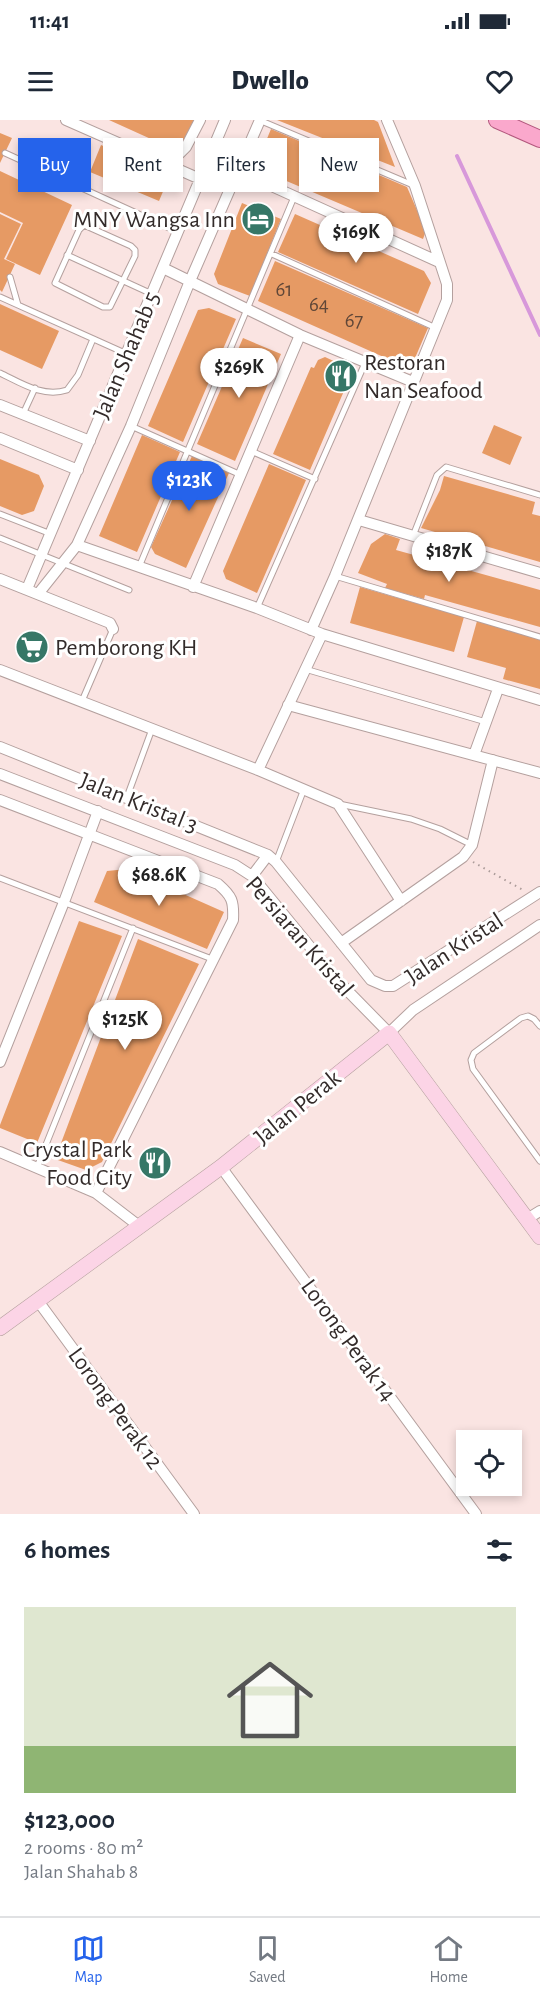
<!DOCTYPE html>
<meta charset="utf-8">
<style>
body{margin:0;font-family:"Alegreya Sans",sans-serif;background:#f2f2f3;color:#1f2937;height:100vh;display:flex;flex-direction:column;font-size:22px;white-space:nowrap}
*{box-sizing:border-box;margin:0}
p{font-size:20px;color:#747a83}
.icon{flex:none;width:33px;height:33px;fill:none;stroke:currentColor;stroke-width:2;stroke-linecap:round;stroke-linejoin:round}
.map{position:relative;height:1394px;overflow:hidden}
.drawer{display:flex;flex-direction:column;background:#fff;flex:1}
.drawer>*{flex:none}
.banner{position:absolute;left:18px;top:18px;width:504px;height:54px;display:flex;gap:12px}
.fabs{position:absolute;left:456px;top:1310px;display:grid;gap:12px}
.fabs a{display:grid;place-items:center;width:66px;height:66px;border-radius:0px;background:#fff;box-shadow:0 3px 9px #0003;font-size:30px}
.price{position:absolute;translate:-50% -51px;padding:0 14px;border-radius:21px;background:#fff;color:#222;font-size:20px;line-height:39px;filter:drop-shadow(0 2px 3px #0008)}
.price::after{content:'';position:absolute;left:50%;top:36px;width:18px;height:14px;margin-left:-9px;background:inherit;clip-path:polygon(0 0,100% 0,50% 100%)}
.price.selected{background:#2563eb;color:#fff}
ul{padding:0;list-style:none}
li{display:grid;align-content:center;gap:12px;height:318px;padding:0 24px}
li span{display:grid;place-items:center;height:186px;border-radius:0px;color:#555}
li>.icon{margin-inline-start:auto}
span .icon{width:108px;height:108px;fill:#fffc;stroke-width:1}
li b{font-size:26px}
h2{display:flex;justify-content:space-between;align-items:center;height:72px;padding:0 24px;font-size:26px}
.chip{padding:0 21px;border-radius:0px;background:#fff;box-shadow:0 3px 9px #0003;font-size:21px;line-height:54px}
.chip.selected{background:#2563eb;color:#fff}
.status{display:flex;justify-content:space-between;align-items:center;height:42px;padding:0 30px;background:#fff;direction:ltr}
.status svg{height:16px;fill:currentColor}
header{display:flex;justify-content:space-between;align-items:center;height:78px;padding:0 24px;background:#fff;font-size:27px;font-weight:800}
.dock{display:flex;justify-content:space-around;align-items:center;height:84px;border-top:2px solid #e0e1e3;background:#fff;font-size:16px;color:#747a83}
.dock a{display:grid;justify-items:center;gap:3px}
.dock .selected{color:#2563eb}
.map>svg:first-child{display:block}
.lines{fill:none;stroke-linecap:round;stroke-linejoin:round}
.stream{stroke:#d798da;stroke-width:4}
.building{fill:#e69a64}
.lane-casing{stroke:#b4a09e;stroke-width:7}
.street-casing{stroke:#b4a09e;stroke-width:12}
.secondary-casing{stroke:#b4a09e;stroke-width:16}
.primary-casing{stroke:#b2577d;stroke-width:18}
.path{stroke:#ac9c9a;stroke-width:2;stroke-dasharray:1.5 4.5;stroke-linecap:butt}
.lane{stroke:#fff;stroke-width:5}
.street{stroke:#fff;stroke-width:10}
.secondary{stroke:#fcd4e6;stroke-width:15}
.primary{stroke:#faa8cc;stroke-width:16}
.labels{text-anchor:middle;stroke-width:6;stroke-linejoin:round;paint-order:stroke}
.number-label{font-size:21px;fill:#604738}
.poi-label{font-size:24px;fill:#332b2a;stroke:#fff;text-anchor:end}
.street-label{font-size:24px;fill:#332b2a;stroke:#fff}
</style>
<div class="status"><b>11:41</b><svg viewBox="0 0 49 12"><path d="M0 12V9h3v3zM5 12V6h3v6zM10 12V3h3v9zM15 12V0h3v12zM26 1h20v11H26zM47 4h2v5h-2z"/></svg></div>
<header><svg class="icon" aria-label="menu" viewBox="0 0 24 24"><path d="M4 6h16M4 12h16M4 18h16"/></svg>Dwello<svg class="icon" aria-label="heart" viewBox="0 0 24 24"><path d="M12 20l-8-8c-3-5 5-10 8-4 3-6 11-1 8 4z"/></svg></header>
<div class="map">
<svg width="540" height="1394" viewBox="0 0 540 1394">
<rect width="100%" height="100%" fill="#fae4e2"/>
<g class="lines">
<!-- stream -->
<path class="stream" d="M457,36L540,215"/>
</g>
<!-- building -->
<path class="building" d="M109,0H195L184,24L173,29Z
M277,0H374L378,2L395,47Z
M271,9L407,67L426,111L423,119L270,54L259,38Z
M0,13L12,18L0,43Z
M101,25L170,55L159,81L90,52Z
M0,51L72,85L40,155L6,139L23,103L0,92Z
M242,83L281,99L250,176L218,164L214,154Z
M0,94L21,104L4,139L15,144L2,172L0,170Z
M295,94L424,151L431,163L418,194L278,132Z
M275,141L428,208L415,238L397,243L258,181Z
M0,184L59,211L42,249L0,230Z
M209,188L236,199L183,322L148,306L198,190Z
M243,218L281,234L235,341L197,324Z
M325,237L353,250L310,350L273,334L311,247L314,248L318,240Z
M494,305L522,317L510,345L482,333Z
M142,315L180,332L137,432L99,416Z
M192,336L229,353L186,448L155,434L151,427Z
M0,339L39,355L44,366L34,391L22,395L0,386Z
M269,344L306,360L257,473L226,459L223,451Z
M444,356L535,382L532,394L540,396V442L468,421L469,415L458,412L456,418L421,408L440,370Z
M385,414L400,419L396,430L540,470V507L425,475L424,479L385,468L387,464L358,453L371,424Z
M360,467L464,497L454,532L350,503Z
M477,501L540,519V569L503,559L506,548L467,537Z
M127,749L224,792L207,829L94,782L107,751Z
M79,801L122,816L37,1023L0,1008V1005Z
M138,819L199,844L102,1042L86,1050L55,1039Z"/>
<g class="lines">
<!-- lane casing -->
<g class="lane-casing">
<path id="lane" d="M259,0L413,65
M5,33L178,112
M84,105L131,126L135,130V136L110,187H103L55,163L79,110Z
M272,134L436,208
M67,135L152,174
M10,157L18,185
M0,177L127,234
M0,253C21,263 43,278 67,270L78,255L93,219
M23,294L35,268
M131,306L241,355
M251,331L315,359
M0,394L51,414
M413,416L437,355L446,347L540,375
M0,418L129,470
M139,447L294,77
M335,456L540,517
M257,488L365,243
M305,549L486,602
M82,581L113,509
M127,677L152,609
M339,684L411,699L440,709L472,725
M276,742L304,669
M0,758L212,839
M540,906L534,899L528,896L521,898L474,933L471,940L473,949L540,1041
M37,1047L133,808"/>
</g>
<!-- street casing -->
<g class="street-casing">
<path id="street" d="M66,0L200,59
M210,38L439,142
M157,40L180,33L186,27L200,0
M163,148L300,215L413,262
M0,285L90,321
M0,318L78,350
M359,400L540,453
M77,425L257,488L322,514L540,580
M0,459L110,503L113,509
M193,467L300,215
M27,469L225,0
M38,474L77,425L131,306L190,161L260,0
M311,510L335,456L447,180V164L415,66L387,0
M0,550L258,650L338,684L401,781
M288,585L540,653
M0,627L268,735L276,742L371,860L385,866H393L540,772
M474,635L498,569
M258,650L322,514
M0,654L235,745L252,756L338,861L389,913L413,890L540,805
M0,680L218,764C232,776 234,781 233,800L96,1073
M252,756L268,735
M341,823L463,737L472,725L493,640
M0,942L64,782L98,691
M0,1032L96,1073L139,1106
M221,1047L476,1394
M527,1099L540,1091
M38,1181L194,1394"/>
</g>
<!-- secondary casing -->
<g class="secondary-casing">
<path id="secondary" d="M0,1208L221,1047L389,913L540,1117"/>
</g>
<!-- primary casing -->
<g class="primary-casing">
<path id="primary" d="M497,0L540,19"/>
</g>
<!-- path -->
<path class="path" d="M473,742L523,770"/>
<!-- lane -->
<use href="#lane" class="lane"/>
<!-- street -->
<use href="#street" class="street"/>
<!-- secondary -->
<use href="#secondary" class="secondary"/>
<!-- primary -->
<use href="#primary" class="primary"/>
</g>
<!-- icons -->
<defs>
<g id="hotel-disc" transform="scale(1.725)"><circle r="9.5" fill="#367767" stroke="#fff"/><path d="M-6-4.5h1.5V1H6V5H4.5V3h-9V5H-6ZM-4 0a1.8 1.8 0 1 1 3.6 0ZM.5 0V-2.5h3Q6-2.5 6 0Z" fill="#fff"/></g>
<g id="restaurant-disc" transform="scale(1.725)"><circle r="9.5" fill="#367767" stroke="#fff"/><path d="M-5-6h1v4h1v-4h1v4h1v-4h1v5L-1.5 .5V6h-2V.5L-5-1ZM5-6V6H3V1.5H1.5Q1.5-4 5-6Z" fill="#fff"/></g>
<g id="supermarket-disc" transform="scale(1.725)"><circle r="9.5" fill="#367767" stroke="#fff"/><path d="M-6-5.5h2.5l.6 2H6L4.5 2H-2.5L-4.4-4H-6ZM-1.5 3.2a1.3 1.3 0 1 0 .1 0ZM3 3.2a1.3 1.3 0 1 0 .1 0Z" fill="#fff"/></g>
</defs>
<g fill-rule="evenodd">
<use href="#hotel-disc" x="258" y="99"/>
<use href="#restaurant-disc" x="341" y="256"/>
<use href="#supermarket-disc" x="32" y="527"/>
<use href="#restaurant-disc" x="155" y="1043"/>
</g>
<g class="labels">
<!-- number labels -->
<g class="number-label">
<text x="284" y="176">61</text>
<text x="319" y="191">64</text>
<text x="354" y="207">67</text>
</g>
<!-- poi labels -->
<g class="poi-label">
<text x="235" y="107">MNY Wangsa Inn</text>
<text x="364" y="250" text-anchor="start">Restoran<tspan x="364" dy="28">Nan Seafood</tspan></text>
<text x="55" y="535" text-anchor="start">Pemborong KH</text>
<text x="132" y="1037">Crystal Park<tspan x="132" dy="28">Food City</tspan></text>
</g>
<!-- street labels -->
<g class="street-label">
<text transform="translate(126 235) rotate(-67)" y="8">Jalan Shahab 5</text>
<text transform="translate(139 682) rotate(22)" y="8">Jalan Kristal 3</text>
<text transform="translate(300 816) rotate(49)" y="8">Persiaran Kristal</text>
<text transform="translate(454 828) rotate(-33)" y="8">Jalan Kristal</text>
<text transform="translate(297 987) rotate(-39)" y="8">Jalan Perak</text>
<text transform="translate(349 1220) rotate(54)" y="8">Lorong Perak 14</text>
<text transform="translate(116 1288) rotate(54)" y="8">Lorong Perak 12</text>
</g>
</g>
</svg>
<div class="fabs">
<a><svg class="icon" aria-label="locate" viewBox="0 0 24 24"><circle cx="12" cy="12" r="6"/><path d="M12 2v4M12 18v4M2 12h4M18 12h4"/></svg></a>
</div>
<b class="price" style="left:356px;top:144px">$169K</b>
<b class="price" style="left:239px;top:279px">$269K</b>
<b class="price selected" style="left:189px;top:392px">$123K</b>
<b class="price" style="left:449px;top:463px">$187K</b>
<b class="price" style="left:159px;top:787px">$68.6K</b>
<b class="price" style="left:125px;top:931px">$125K</b>
<div class="banner">
<a class="chip selected">Buy</a>
<a class="chip">Rent</a>
<a class="chip">Filters</a>
<a class="chip">New</a>
</div>
</div>
<section class="drawer">
<h2>6 homes<svg class="icon" aria-label="filters" viewBox="0 0 24 24"><path d="M4 7h16M4 17h16"/><circle cx="9" cy="7" r="2"/><circle cx="15" cy="17" r="2"/></svg></h2>
<ul>
<li><span style="background:linear-gradient(#dfe7d0 75%,#8fb573 0)"><svg class="icon" aria-label="home" viewBox="0 0 24 24"><path d="M3 11l9-7 9 7M6 9v11h12V9"/></svg></span><div><b>$123,000</b><p>2 rooms · 80 m²</p><p>Jalan Shahab 8</p></div></li>
</ul>
</section>
<nav class="dock">
<a class="selected"><svg class="icon" aria-label="map" viewBox="0 0 24 24"><path d="M3 6l6-2 6 2 6-2v14l-6 2-6-2-6 2zM9 4v14M15 6v14"/></svg>Map</a>
<a><svg class="icon" aria-label="saved" viewBox="0 0 24 24"><path d="M7 4h10v16l-5-4-5 4z"/></svg>Saved</a>
<a><svg class="icon" aria-label="home" viewBox="0 0 24 24"><path d="M3 11l9-7 9 7M6 9v11h12V9"/></svg>Home</a>
</nav>
